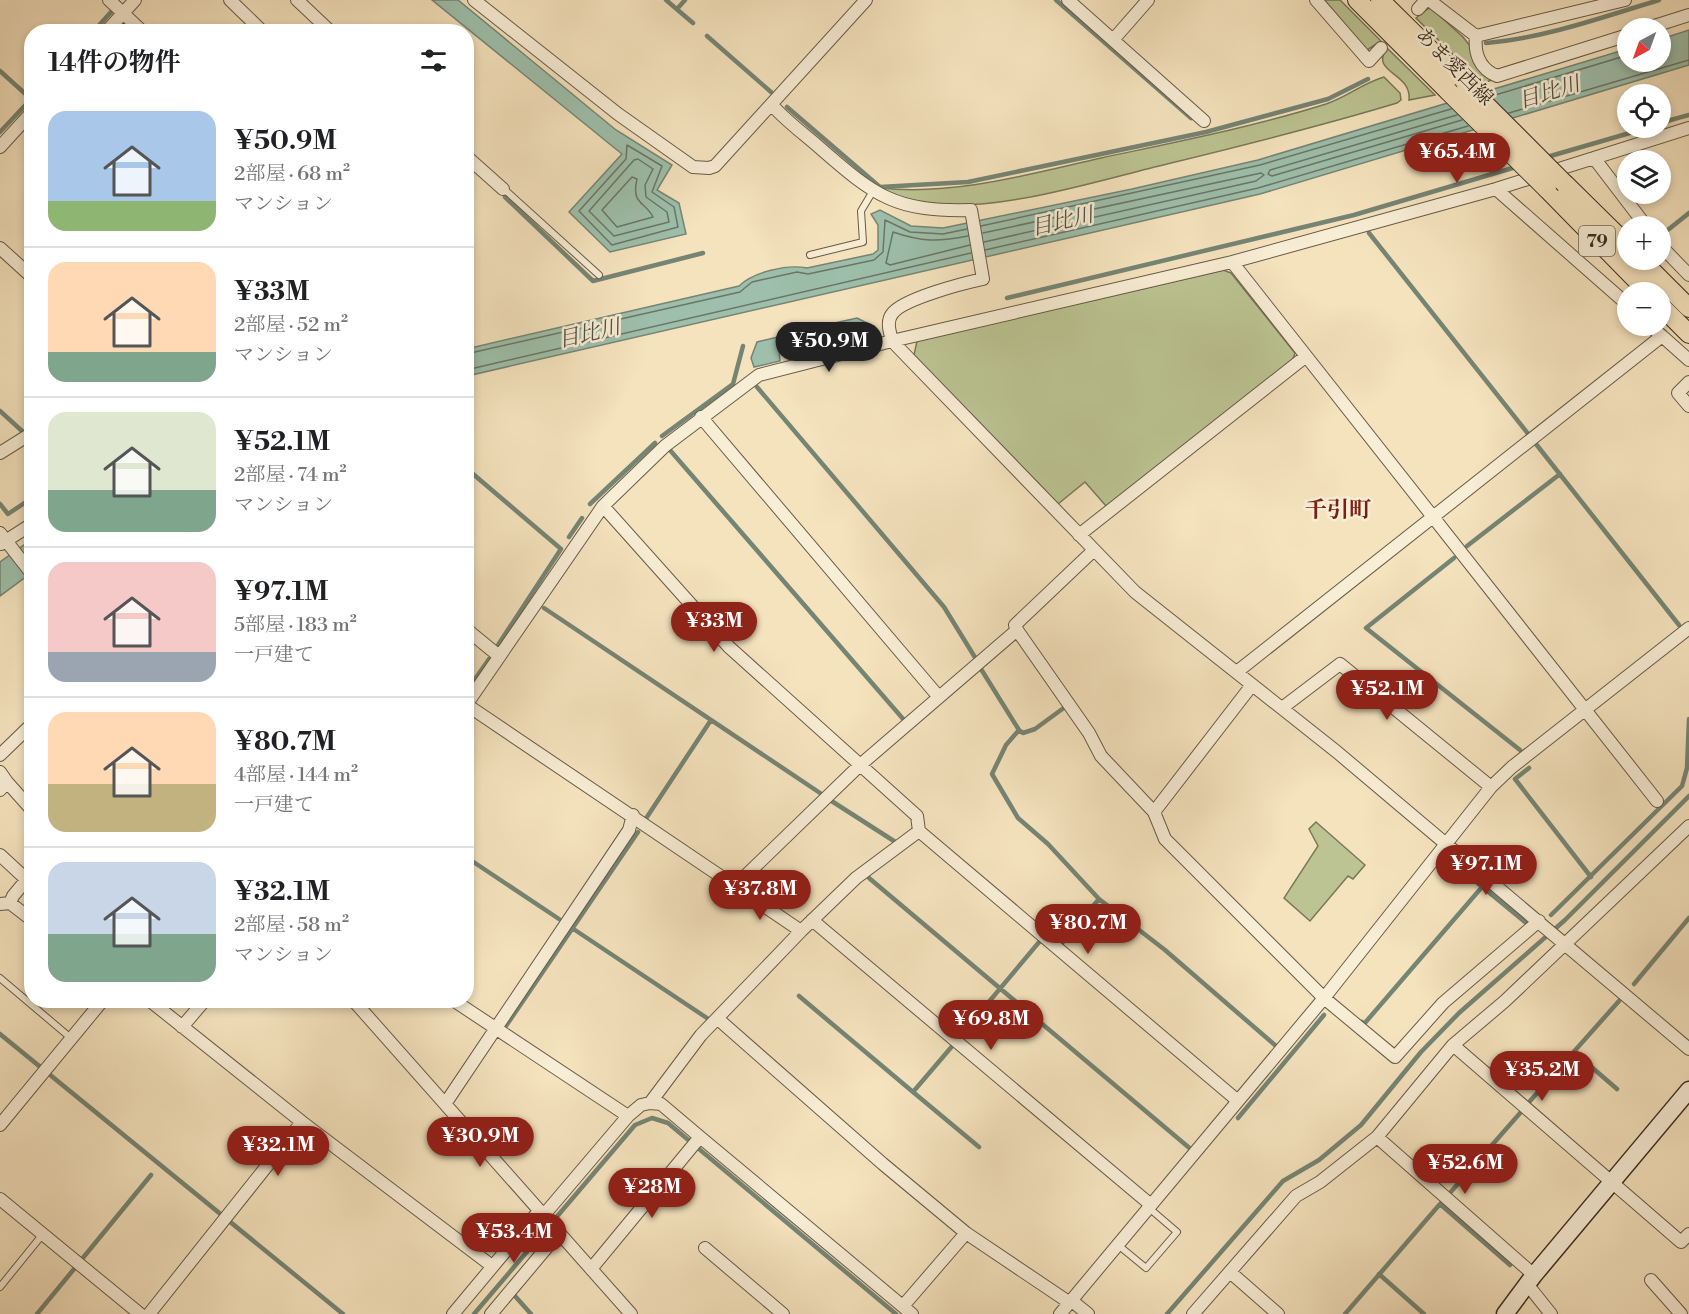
<!DOCTYPE html>
<html lang="ja">
<meta charset="utf-8">
<style>
body{margin:0;font-family:"Libre Bodoni","Noto Serif JP",serif;background:#f2f2f2;color:#202124;height:100vh;display:flex;flex-direction:column;font-size:22px;white-space:nowrap}
*{box-sizing:border-box;margin:0}
p{font-size:20px;color:#757577}
.icon{flex:none;width:33px;height:33px;fill:none;stroke:currentColor;stroke-width:2;stroke-linecap:round;stroke-linejoin:round}
.map{position:relative;flex:1;overflow:hidden}
.drawer{position:absolute;left:24px;top:24px;width:450px;height:984px;display:flex;flex-direction:column;background:#fff;border-radius:24px;box-shadow:0 3px 9px #0003}
.drawer>*{flex:none}
.needle{width:39px;rotate:221deg}
.fabs{position:absolute;left:1617px;top:18px;display:grid;gap:12px}
.fabs a{display:grid;place-items:center;width:54px;height:54px;border-radius:50%;background:#fff;box-shadow:0 3px 9px #0003;font-size:30px}
.price{position:absolute;translate:-50% -51px;padding:0 14px;border-radius:21px;background:#8f2418;color:#fff;font-size:20px;line-height:39px;filter:drop-shadow(0 2px 3px #0008)}
.price::after{content:'';position:absolute;left:50%;top:36px;width:18px;height:14px;margin-left:-9px;background:inherit;clip-path:polygon(0 0,100% 0,50% 100%)}
.price.on{background:#222;color:#fff}
ul{padding:0;list-style:none}
li{display:flex;align-items:center;gap:18px;height:150px;padding:0 24px}
li+li{border-top:2px solid #e0e0e0}
li span{display:grid;place-items:center;flex:none;width:168px;height:120px;border-radius:18px;color:#555}
li>.icon{margin-inline-start:auto}
span .icon{width:72px;height:72px;fill:#fffc;stroke-width:1}
li b{font-size:26px}
h2{display:flex;justify-content:space-between;align-items:center;height:72px;padding:0 24px;font-size:26px}
.map>svg:first-child{display:block}
.green{fill:#bbc492;stroke:#7a785a;stroke-width:1.5}
.water{fill:#9dbfab;stroke:#758574;stroke-width:1.5}
.lines{fill:none;stroke-linecap:round;stroke-linejoin:round}
.shore{stroke:#6b7666;stroke-width:1.5}
.stream{stroke:#758574;stroke-width:4.5}
.lane-casing{stroke:#685a48;stroke-width:8}
.street-casing{stroke:#685a48;stroke-width:14}
.secondary-casing{stroke:#392d21;stroke-width:19}
.primary-casing{stroke:#392d21;stroke-width:20}
.lane{stroke:#f8edd5;stroke-width:6}
.street{stroke:#f8edd5;stroke-width:12}
.secondary{stroke:#f8edd5;stroke-width:16}
.primary{stroke:#f5e3be;stroke-width:18}
.primary-bridge-casing{stroke:#392d21;stroke-width:20;stroke-linecap:butt}
.primary-bridge{stroke:#f5e3be;stroke-width:18}
.labels{text-anchor:middle;stroke-width:5;stroke-linejoin:round;paint-order:stroke}
.shield{fill:#f8edd5;stroke:#726757;stroke-width:1.5}
.shield-label{font-size:18px;font-weight:bold;fill:#392d21}
.street-label{font-size:20px;fill:#392d21;stroke:#f8edd5}
.water-label{font-size:21px;font-style:italic;fill:#525244;stroke:#f8edd5}
.quarter-label{font-size:22px;font-weight:bold;fill:#7a1f14;stroke:#f8edd5}
</style>
<div class="map">
<svg width="1689" height="1314" viewBox="0 0 1689 1314">
<rect width="100%" height="100%" fill="#f5e3be"/>
<filter id="stains"><feTurbulence type="fractalNoise" baseFrequency=".00333" numOctaves="4"/><feColorMatrix values="0 0 0 0 .2 0 0 0 0 .09 0 0 0 0 .02 0 0 0 .5 -.17"/></filter>
<radialGradient id="worn" r=".72"><stop offset=".6" stop-color="#630" stop-opacity="0"/><stop offset="1" stop-color="#630" stop-opacity=".3"/></radialGradient>
<!-- green -->
<path class="green" d="M1324,0H1340L1381,41L1367,50Z
M1430,7L1463,37L1496,79L1482,83L1416,18Z
M1387,48L1435,95L1409,100C1412,72 1369,73 1387,48Z
M1384,77L1400,93L1401,100L1397,103C1321,126 1245,145 1167,164C1096,181 1002,212 929,204C913,202 897,196 881,191V188C954,196 1030,174 1101,158C1176,142 1253,127 1326,104C1347,97 1363,83 1384,77Z
M1223,270L1231,273L1295,353L1293,359L1107,507L1085,482L1058,504L914,355L917,341Z
M1316,822L1365,865L1353,879L1348,876L1310,921L1284,898L1318,846L1309,829Z"/>
<!-- water -->
<path class="water" d="M432,0H458L616,130L672,165L657,190L679,203L686,234L610,252L569,212L622,154Z
M1689,30V65L1260,194L467,376L466,349L739,286C753,272 787,264 807,268L873,254L878,250V225L871,214L880,210L911,226L943,228L1132,189L1258,160L1627,49L1628,62H1660L1661,39Z
M857,318L869,324L872,336L821,353L820,347L814,348L813,344L818,342L816,327Z
M778,337L780,361L754,367L751,358L757,342Z
M31,540V573L0,596V562Z"/>
<g class="lines">
<!-- shore -->
<path class="shore" d="M1492,96L1628,55
M1509,113L1689,60
M1457,115L1270,170L1268,174L1272,176L1462,120
M627,145L662,166L652,192L674,207L678,227L612,245L579,211L626,159Z
M638,159L653,169L645,185L646,197L667,212L669,222L614,236L589,211L634,160Z
M632,177L637,179C631,205 645,201 653,217L617,227L602,210Z
M981,226L1260,165L1451,109
M983,233L1261,173L1264,175L1256,181L984,242
M968,236C938,242 922,242 893,232L886,263L890,265L970,245
M985,250L1258,188L1468,126
M856,325L863,328V332L828,345L824,344V332Z
M466,354L740,292L752,282L797,272L808,274L874,260L883,252L885,220L910,232L943,234L967,229
M466,370L971,253"/>
<!-- stream -->
<path class="stream" d="M666,0L693,23
M1056,0L1191,118
M677,9L685,0
M93,32L111,12
M707,36L771,92
M1486,43C1545,38 1603,17 1659,0
M0,71L31,99
M787,107L880,187L968,182L1206,132L1328,99L1368,79
M1660,123L1689,115
M0,132L32,98
M1547,157L1647,128
M505,197L593,281L703,253
M1369,233L1529,435
M1664,233L1689,213
M1007,298L1354,215L1516,167
M757,387L944,607L976,659
M0,411L22,431
M662,436L733,384L743,346
M1536,444L1679,625
M669,449L904,720
M466,468L561,549L498,645
M0,504L8,514L32,498
M590,504L655,443
M569,537L582,518
M1467,546L1560,474
M1454,558L1366,628L1520,750
M544,608L823,795
M981,669L1019,730L1006,745L992,774L1018,818L1048,844L1099,899
M466,692L489,659
M1019,730L1023,733L1035,729L1065,707
M1529,768L1515,779L1591,877
M830,800L897,843
M645,820L711,720
M466,857L559,919
M1452,862L1525,922
M869,878L1193,1151
M1551,915L1682,786L1687,768L1689,719
M572,928L707,1018
M1062,943L1099,899L1165,950L1276,1046
M1634,984L1689,918
M799,996L913,1092
M1362,1022L1364,1024L1482,887
M506,1026L638,832
M0,1034L343,1314
M961,1035L1040,941L1043,942
M954,1044L913,1092L979,1147
M1574,1052L1617,1089
M1530,1101L1619,1001
M1238,1118L1324,1015
M1449,1194L1521,1112
M82,1259L151,1175
M1379,1274L1424,1314
M515,1296L531,1314
M37,1314L74,1269
M474,1314L635,1125L652,1118L668,1123L896,1314
M1167,1314L1283,1181L1319,1160L1361,1125L1421,1052L1459,1013L1565,920L1689,796
M1345,1314L1440,1204L1510,1265"/>
<!-- lane casing -->
<g class="lane-casing">
<path id="lane" d="M504,189L599,275
M810,255L863,242L861,211L873,191
M0,978L72,1039
M1118,1245L1146,1268L1177,1232L1149,1208
M0,1287L43,1234"/>
</g>
<!-- street casing -->
<g class="street-casing">
<path id="street" d="M109,0L143,32
M230,0L263,32
M297,0L331,32
M474,0L618,114L693,167L709,168L715,166L866,0
M1068,0L1204,121
M1316,0L1369,61L1381,48
M1429,0L1476,36C1474,54 1480,69 1497,76L1628,35
M1418,9L1426,0
M1648,28L1689,15
M106,32L135,0
M1476,36L1625,0
M1113,40L1148,0
M772,105C786,121 804,134 820,148C875,196 895,212 971,210L983,279C964,283 902,299 892,314C886,322 890,332 892,341L1135,592L1337,752L1689,1049
M0,147L32,112
M466,156L503,189
M1594,158L1646,226
M1496,189L1628,305
M1660,245L1689,275
M0,248L32,277
M1232,262L1657,801
M1650,326L1662,336
M1689,382L1678,393L1689,406
M701,417L938,696
M0,453L32,433
M603,506L729,647L917,816L919,831L1238,1101
M0,533L32,574
M1079,535L1305,357
M1,544L32,524
M1094,550L1015,625L1017,630L1089,733L1101,756L1154,812L1165,839L1324,998L1395,1057L1443,1003L1539,921
M466,629L499,656
M1238,671L1662,336L1689,360
M466,705L603,506L665,446L759,375L892,341L1232,262L1496,189L1689,128
M467,705L735,886L859,766L1017,630
M1282,708L1340,664L1491,787
M0,755L32,724
M0,772L7,782
M0,790L7,782L32,810
M1154,812L1252,685
M0,855L26,879
M735,886L801,931
M10,903L13,896L32,873
M0,904L10,903L32,920
M812,920L1151,1205
M149,1000L302,1122L492,1266
M353,1000L631,1314
M453,1000L628,1116
M718,1019L883,1164L966,1233L1070,1303
M182,1027L205,1000
M1453,1045L1681,1242L1689,1234
M445,1104L629,830L633,815
M0,1125L103,1000
M700,1137L912,1314
M1377,1137L1534,1275
M0,1199L140,1314
M543,1216L628,1116L641,1105L650,1103L701,1035L801,931L856,878L919,831
M705,1248L783,1314
M591,1269L700,1137L661,1104L650,1103
M1230,1272L1278,1314
M1651,1280L1681,1314
M1527,1284L1551,1314
M1072,1301L1088,1314
M903,1306L966,1233
M149,1314L302,1122
M453,1314L539,1211
M491,1314L559,1233
M1060,1314L1324,998L1491,787L1512,767L1689,628
M1193,1314L1296,1196L1320,1182L1377,1137L1453,1045L1505,1001L1689,826"/>
</g>
<!-- secondary casing -->
<g class="secondary-casing">
<path id="secondary" d="M1505,1314L1534,1275L1689,1090"/>
</g>
<!-- primary casing -->
<g class="primary-casing">
<path id="primary" d="M1357,0L1448,91
M1380,0L1466,85
M1565,184L1628,246
M1547,189L1648,292
M1641,260L1689,308
M1660,305L1689,334"/>
</g>
<!-- lane -->
<use href="#lane" class="lane"/>
<!-- street -->
<use href="#street" class="street"/>
<!-- secondary -->
<use href="#secondary" class="secondary"/>
<!-- primary -->
<use href="#primary" class="primary"/>
<!-- primary-bridge casing -->
<g class="primary-bridge-casing">
<path id="primary-bridge" d="M1466,85L1565,184
M1448,91L1547,189"/>
</g>
<!-- primary-bridge -->
<use href="#primary-bridge" class="primary-bridge"/>
</g>
<g class="labels">
<!-- shield labels -->
<rect class="shield" x="1579" y="226" width="36" height="30" rx="4.5"/>
<g class="shield-label">
<text x="1597" y="247">79</text>
</g>
<!-- street labels -->
<g class="street-label">
<text transform="translate(1455 66) rotate(45)" y="7">あま愛西線</text>
</g>
<!-- water labels -->
<g class="water-label">
<text transform="translate(1549 92) rotate(-17)" y="7">目比川</text>
<text transform="translate(1062 221) rotate(-13)" y="7">目比川</text>
<text transform="translate(589 333) rotate(-13)" y="7">目比川</text>
</g>
<!-- quarter labels -->
<g class="quarter-label">
<text x="1338" y="517">千引町</text>
</g>
</g>
<rect width="100%" height="100%" filter="url(#stains)"/>
<rect width="100%" height="100%" fill="url(#worn)"/>
</svg>
<div class="fabs">
<a><svg class="needle" viewBox="-14 -14 28 28"><path d="M0-13l5 13h-10z" fill="#e53935"/><path d="M0 13l5-13h-10z" fill="#757577"/></svg></a>
<a><svg class="icon" aria-label="locate" viewBox="0 0 24 24"><circle cx="12" cy="12" r="6"/><path d="M12 2v4M12 18v4M2 12h4M18 12h4"/></svg></a>
<a><svg class="icon" aria-label="layers" viewBox="0 0 24 24"><path d="M12 4l9 5-9 5-9-5zM3 14l9 5 9-5"/></svg></a>
<a>+</a>
<a>−</a>
</div>
<b class="price" style="left:1457px;top:184px">¥65.4M</b>
<b class="price on" style="left:829px;top:373px">¥50.9M</b>
<b class="price" style="left:714px;top:653px">¥33M</b>
<b class="price" style="left:1387px;top:721px">¥52.1M</b>
<b class="price" style="left:1486px;top:896px">¥97.1M</b>
<b class="price" style="left:760px;top:921px">¥37.8M</b>
<b class="price" style="left:1088px;top:955px">¥80.7M</b>
<b class="price" style="left:991px;top:1051px">¥69.8M</b>
<b class="price" style="left:1542px;top:1102px">¥35.2M</b>
<b class="price" style="left:480px;top:1168px">¥30.9M</b>
<b class="price" style="left:278px;top:1177px">¥32.1M</b>
<b class="price" style="left:1465px;top:1195px">¥52.6M</b>
<b class="price" style="left:652px;top:1219px">¥28M</b>
<b class="price" style="left:514px;top:1264px">¥53.4M</b>
<section class="drawer">
<h2>14件の物件<svg class="icon" aria-label="filters" viewBox="0 0 24 24"><path d="M4 7h16M4 17h16"/><circle cx="9" cy="7" r="2"/><circle cx="15" cy="17" r="2"/></svg></h2>
<ul>
<li><span style="background:linear-gradient(#a9c7e8 75%,#8fb573 0)"><svg class="icon" aria-label="home" viewBox="0 0 24 24"><path d="M3 11l9-7 9 7M6 9v11h12V9"/></svg></span><div><b>¥50.9M</b><p>2部屋 · 68 m²</p><p>マンション</p></div></li>
<li><span style="background:linear-gradient(#ffd9b3 75%,#7fa58c 0)"><svg class="icon" aria-label="home" viewBox="0 0 24 24"><path d="M3 11l9-7 9 7M6 9v11h12V9"/></svg></span><div><b>¥33M</b><p>2部屋 · 52 m²</p><p>マンション</p></div></li>
<li><span style="background:linear-gradient(#dfe7d0 65%,#7fa58c 0)"><svg class="icon" aria-label="home" viewBox="0 0 24 24"><path d="M3 11l9-7 9 7M6 9v11h12V9"/></svg></span><div><b>¥52.1M</b><p>2部屋 · 74 m²</p><p>マンション</p></div></li>
<li><span style="background:linear-gradient(#f6c9c9 75%,#9aa5b1 0)"><svg class="icon" aria-label="home" viewBox="0 0 24 24"><path d="M3 11l9-7 9 7M6 9v11h12V9"/></svg></span><div><b>¥97.1M</b><p>5部屋 · 183 m²</p><p>一戸建て</p></div></li>
<li><span style="background:linear-gradient(#ffd9b3 60%,#c2b280 0)"><svg class="icon" aria-label="home" viewBox="0 0 24 24"><path d="M3 11l9-7 9 7M6 9v11h12V9"/></svg></span><div><b>¥80.7M</b><p>4部屋 · 144 m²</p><p>一戸建て</p></div></li>
<li><span style="background:linear-gradient(#c9d6e8 60%,#7fa58c 0)"><svg class="icon" aria-label="home" viewBox="0 0 24 24"><path d="M3 11l9-7 9 7M6 9v11h12V9"/></svg></span><div><b>¥32.1M</b><p>2部屋 · 58 m²</p><p>マンション</p></div></li>
</ul>
</section>
</div>
